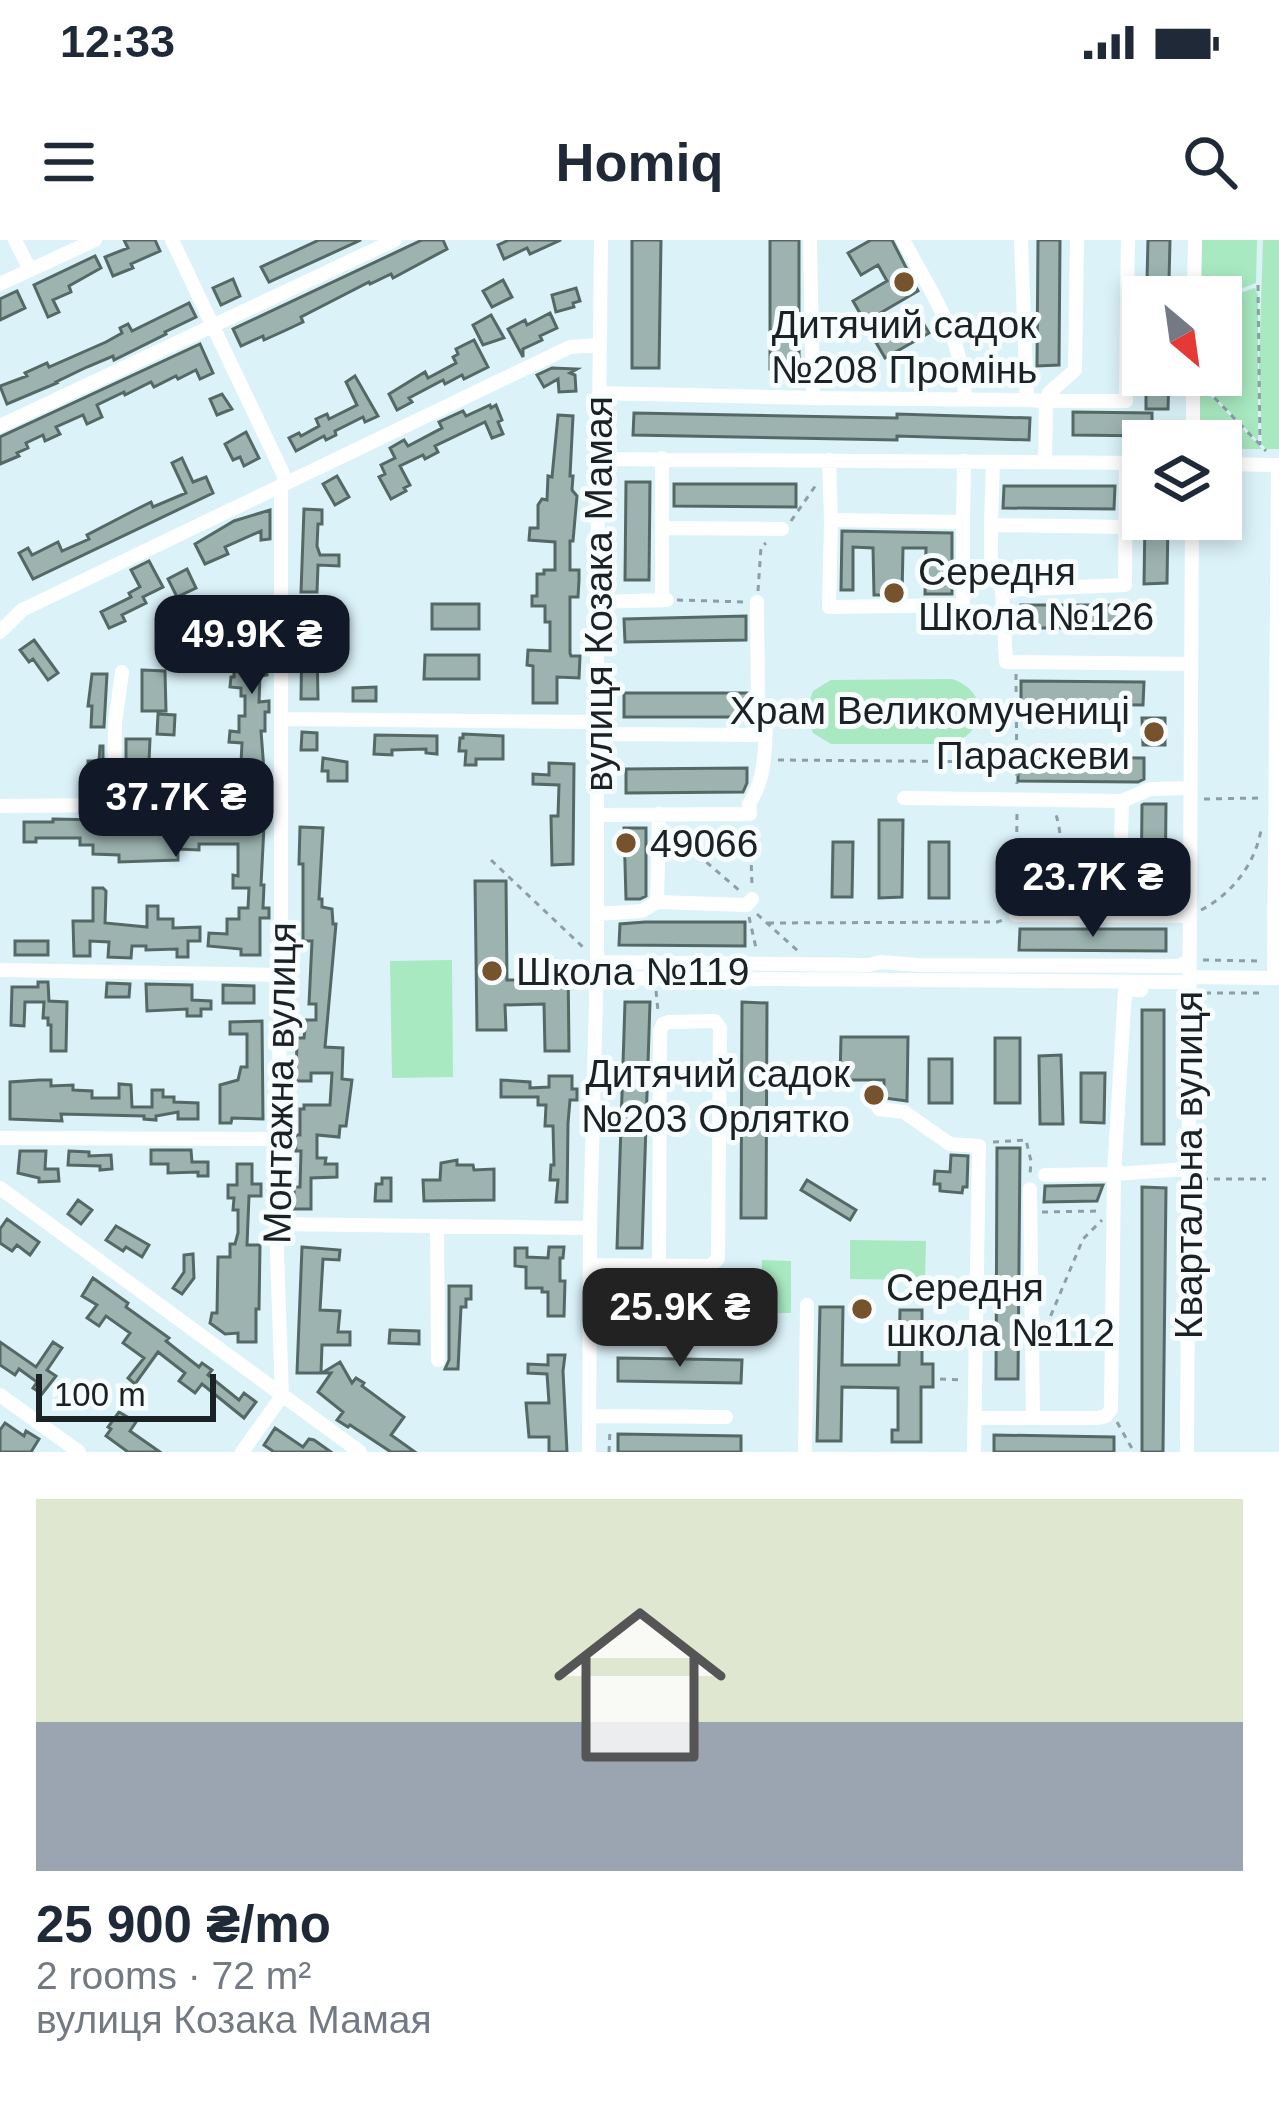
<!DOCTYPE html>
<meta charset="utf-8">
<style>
body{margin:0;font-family:Helvetica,sans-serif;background:#f6f6f7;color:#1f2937;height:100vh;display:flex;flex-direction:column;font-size:45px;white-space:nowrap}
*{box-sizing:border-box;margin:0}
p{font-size:39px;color:#747a83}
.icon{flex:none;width:66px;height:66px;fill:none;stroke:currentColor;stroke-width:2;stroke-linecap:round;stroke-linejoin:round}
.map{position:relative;height:1212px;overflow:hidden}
.panel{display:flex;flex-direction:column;background:#fff;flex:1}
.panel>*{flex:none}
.needle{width:78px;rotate:151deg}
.buttons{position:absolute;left:1122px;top:36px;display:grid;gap:24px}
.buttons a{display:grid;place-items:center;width:120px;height:120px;border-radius:0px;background:#fff;box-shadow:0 6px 18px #0003;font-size:60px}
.scale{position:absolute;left:36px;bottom:30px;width:180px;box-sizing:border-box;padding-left:12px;border:6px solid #1a2225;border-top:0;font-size:33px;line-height:42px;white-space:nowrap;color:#1a2225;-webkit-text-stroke:9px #f7fcfd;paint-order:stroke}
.price{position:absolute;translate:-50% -102px;padding:0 27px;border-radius:24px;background:#111827;color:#fff;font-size:39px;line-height:78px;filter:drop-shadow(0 3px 6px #0008)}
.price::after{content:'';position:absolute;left:50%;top:72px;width:36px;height:27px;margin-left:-18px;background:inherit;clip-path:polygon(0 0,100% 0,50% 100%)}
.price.active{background:#222;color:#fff}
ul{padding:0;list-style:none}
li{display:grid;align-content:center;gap:24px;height:636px;padding:0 36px}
li span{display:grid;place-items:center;height:372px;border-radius:0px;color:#555}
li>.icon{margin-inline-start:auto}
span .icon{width:216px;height:216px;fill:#fffc;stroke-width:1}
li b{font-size:51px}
.status{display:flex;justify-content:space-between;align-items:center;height:84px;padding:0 60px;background:#fff;direction:ltr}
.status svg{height:33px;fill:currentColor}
header{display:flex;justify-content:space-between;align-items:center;height:156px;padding:0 36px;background:#fff;font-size:54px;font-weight:700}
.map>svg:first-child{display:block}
.green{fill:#a8e9c1}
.building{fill:#9cb3b0;stroke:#546966;stroke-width:3}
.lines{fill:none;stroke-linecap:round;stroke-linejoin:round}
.path{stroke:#8d9ea4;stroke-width:3;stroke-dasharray:6 6;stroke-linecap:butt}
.minor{stroke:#fff;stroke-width:14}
.poi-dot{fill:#76532c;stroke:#f7fcfd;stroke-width:4.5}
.labels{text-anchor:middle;stroke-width:10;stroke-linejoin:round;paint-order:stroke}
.poi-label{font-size:39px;fill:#1a2225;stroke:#f7fcfd;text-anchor:start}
.street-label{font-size:39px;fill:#1a2225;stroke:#f7fcfd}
</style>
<div class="status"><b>12:33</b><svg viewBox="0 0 49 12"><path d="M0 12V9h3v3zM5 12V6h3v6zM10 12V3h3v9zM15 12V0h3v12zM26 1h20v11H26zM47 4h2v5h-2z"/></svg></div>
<header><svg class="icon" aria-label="menu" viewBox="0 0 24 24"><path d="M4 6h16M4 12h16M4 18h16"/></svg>Homiq<svg class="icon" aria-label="search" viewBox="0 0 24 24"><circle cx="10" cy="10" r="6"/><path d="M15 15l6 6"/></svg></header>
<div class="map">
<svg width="1279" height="1212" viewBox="0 0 1279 1212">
<rect width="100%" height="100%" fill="#dbf2f9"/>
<!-- green -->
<path class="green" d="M1200,0H1257L1256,43L1218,57H1200Z
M1263,0H1279V209H1266L1262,204L1259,127Z
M1255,48L1258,55V201L1199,140V135H1221V59Z
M1198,143L1262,209H1221V201H1198Z
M952,439C989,451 988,491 952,504H831L813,493L805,472L813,451L831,440Z
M452,720L453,837L392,838L390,721Z
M850,1000L926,1001L925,1040L850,1039Z
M762,1020L791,1021V1073H761Z"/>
<!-- building -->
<path class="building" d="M124,0H155L160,11L131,24L133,28L113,36L105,17L128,8Z
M319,0H361L269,42L261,27Z
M422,0H443L447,9L395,37L393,38L391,34L370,44L369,42L301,77L303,82L284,91L264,100L263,96L241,106L233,89Z
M509,0H561L530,14L527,8L504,19L498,5Z
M632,0H661L659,128H632Z
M770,0H799V129H770Z
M871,0H892L918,51L865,82L853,61L887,41L878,25L861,35L848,13Z
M1038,0H1060L1059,125L1037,126Z
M1148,0H1170L1169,41L1147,40Z
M95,16L101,28L69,46L71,52L53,60L59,72L48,77L34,45Z
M233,39L240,56L221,65L213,48Z
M503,40L512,57L492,67L483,51Z
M576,48L580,61L573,63L574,67L556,72L552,55Z
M17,51L25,68L0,80V59Z
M189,63L196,77L165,92L166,94L114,120L113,116L87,127L56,142L57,143L7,164L0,146L27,136L25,133L47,123L49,127L106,102L122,93L120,88L128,84L132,91Z
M550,73L557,88L540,96L542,100L523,109V117L508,89L525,80L527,85Z
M917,73L929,93L885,118L874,99Z
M491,75L504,98L483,105L473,85Z
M474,100L488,127L464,139L462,135L445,144L443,140L409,158L412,162L397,170L389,154L425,132L428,138L456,123L453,117L458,114L456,109Z
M200,104L213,133L200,139L196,130L178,139L176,136L154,147L151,142L125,155L124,152L97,165L102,177L87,184L83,175L56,187L60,194L45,201L43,195L26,203L28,208L17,213L19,216L0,224V197Z
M552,128L577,129L570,133L575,135L576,151L559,152L558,139L544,147L537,135Z
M1146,135H1169L1168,169H1146Z
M355,136L378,176L365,182L363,177L335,191L336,195L326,200L324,196L296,211L289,198L299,193L301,196L319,186L316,179L327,174L329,179L357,165L346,142Z
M222,154L232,169L217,175L210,159Z
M490,165L491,168L496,165L502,180L498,182L503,194L492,198L485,182L435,206L438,212L425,219L423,215L400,226L410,245L404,248L406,251L391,259L379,237L385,234L381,225L395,218L390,208L404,200L408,206L442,188L439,182L463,171L466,176Z
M1073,172L1152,173V196L1073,195Z
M634,173L897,178V174L1030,178L1029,200L897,196V200L633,195Z
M558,175L573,176L570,236H573L572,250L577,256L573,301H570V330H579V340L578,357H570V413L571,416H580L579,438L557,437V463H533V426L527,425L528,410L550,411V382H545V366H532V356H537V334H544V330H555V302L529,300L530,288H538V265L542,259L547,260L548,236L552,237Z
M246,192L259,218L244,226L240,217L233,220L225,204Z
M182,218L193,242L206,237L213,253L33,339L19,313L28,308L32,315L58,302L62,311L89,299L87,295L135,270L151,262L153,267L186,253L172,223Z
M337,236L349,257L335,265L323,244Z
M626,242H650L649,340H625Z
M674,244H796V267L674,266Z
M1004,246H1115L1114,269L1003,268Z
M304,269L322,270V284H318L317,306L320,315H339V326L318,325L317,352H301Z
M270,270V299L261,300V291L225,307L228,314L205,324L195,304L234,281Z
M1145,279H1168L1167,343L1144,344Z
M842,291L952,293V354H925L926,308H903L902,355H874L873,308L853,307V350H841Z
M149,321L163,347L143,357L146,363L122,375L125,381L109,388L101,372L131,357L129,353L140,347L131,330Z
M187,329L196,348L177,357L168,339Z
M326,361L340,362L336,407H317L318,459H301L302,390H323Z
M432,364H479V389H432Z
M249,365L265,366L267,435L260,436L259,462L269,461V472H265V491H261L265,544H240L242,503L229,502L230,491L239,492V476H245V456H241V448L230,447L231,437H234V410L246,411Z
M1021,365H1144V388H1021Z
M746,376V400L625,402L624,379Z
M166,394L184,395V401H198V424H186V419L165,418Z
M34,400L58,433L48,440L33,419L29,422L20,410Z
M425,415H479V439H424Z
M142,430L165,431L166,471H142Z
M92,434H107L104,487H91L92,466H88Z
M1021,441L1144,442L1143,465L1021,464Z
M376,447V461H353V448Z
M624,453H747L749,477H624Z
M158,474L175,475L174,495L157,494Z
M1142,478H1165V505H1143Z
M302,492L317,493V510H301Z
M463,494L503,496V519H476V525H465L466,511H459L460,498H463Z
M375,495L437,496V514L426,513V509L392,510V515L374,514Z
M126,499H150L149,522L176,523V540L126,541Z
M100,506H103V542L88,541V521H99Z
M1018,517L1144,518V539L1138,542L1018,541Z
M323,518L347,522V541H328V531H322Z
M549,523L574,524L573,624L552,625L551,576H558L559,545L533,544V534L549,535Z
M747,528V543L743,552L626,553V529Z
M1144,564H1166L1165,663H1141L1142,565Z
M53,579L200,582V591L235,592V584L264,586L261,645H264L263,668H269V678H260V715H241V709L208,706L209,693L227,694V679H239V668H248L249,648H233V635L238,636V604H199V610L178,609V620L119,622V615L93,614V605H80V598H36V602H24V582H53Z
M879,580H903L902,657L879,658Z
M300,587L323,588L319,659H322V667L332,669L333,684H336L325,807L343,808L342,839L352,840L346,886H340L339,897L317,895V918H326L325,924H337V937L311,938V969H294V947H300L301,911H296L295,895H300V869H304V865H330L332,833H311V841H296L297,798H304L306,780H316V764H309L312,701H303V624H299Z
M624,588H646V656L640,659H626Z
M833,602H853L852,657H832Z
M929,602H949V658H929Z
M475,641H506L507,740H545V723H568L569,811H545L544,764L505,765L506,790H477Z
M93,648H103L106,651L105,683L147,687V666H158V679H173V688L200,687V701H188V717H177V709L146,710V706H132L131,718L108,717L109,702L90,701V716H74L73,681H93Z
M645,682H745V706L619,705L620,684Z
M1020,689H1166V711L1019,710Z
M15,701H48V715H15Z
M38,742H48L49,761L67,762L66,811H51V785H48V778H43L44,762H25L24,786L11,785L12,747H38Z
M107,743L130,744L129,757H106Z
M146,744L192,745V760L211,761V769H201V776H187V769L147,771Z
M223,745L254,746V763H223Z
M625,762H650L642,1008H617Z
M742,762L767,763L766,978H741Z
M1142,770H1164V904H1142Z
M262,781L263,879L232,878L231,883H220V845L238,840L241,827H247V794H230V782Z
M841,797H908L907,861L884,858V840H840Z
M995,798H1020V863H995Z
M1061,815L1063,884H1040L1039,816Z
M929,819H952V863H929Z
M1081,833H1105L1104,883L1081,882Z
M549,836H572V849H577V860H570L568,883L567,962H556L558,940H550L551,925H554L553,886H545L546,865H538V857H501V840L530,842V848L549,847Z
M39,840H51V846L73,845V850L92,851V858H119V844L131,845L132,867H152V850H163V857H174V862L198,863V879H178V872L156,876V880L144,879V876L61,874L62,881L10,879V842Z
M997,908H1020L1018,1139H996Z
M151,910H191L192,922H208V936H198V932L168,933V924H151Z
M20,911H46L45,929H58L59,941L39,942V938L18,933Z
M69,911L89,912V916L111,915L112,929L100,930V926L68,925Z
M951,915L968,916L967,947H963L962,953L940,951V944H934L935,931L950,932Z
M457,920V925H473L474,930L494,929V960L424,961L423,940H440L441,923Z
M237,924H252V944H261V956H249L247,1005H260L259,1069H256V1102H238V1093L225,1094L210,1083L212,1073H217L218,1017H230V1004H235L238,993V970H233L234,958H228V945H237Z
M382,938H391V961H375L376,944H382Z
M807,940L856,970L850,980L801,950Z
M1103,945L1097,961L1044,962L1045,946Z
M1142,947L1166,948L1163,1212H1142Z
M78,960L92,970L81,984L68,974Z
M7,979L39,1002L30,1015L17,1005L12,1011L0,1003V989Z
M116,986L149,1005L142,1017L126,1007L123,1011L106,1000Z
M302,1007L340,1010L339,1020L323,1019L320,1070L340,1071L338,1092H350V1105H322L321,1133H297Z
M549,1007H564L563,1018H560V1041H565L564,1076H548V1052H542V1048H526V1027L515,1026V1008H527V1017L548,1018Z
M193,1014L194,1038L182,1054L173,1048L184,1032V1015Z
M93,1038L128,1063L126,1067L169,1098L166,1101L199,1127L202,1123L212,1130L208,1135L239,1160L244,1153L256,1162L244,1178L202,1144L195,1153L179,1141L185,1133L158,1112L135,1144L128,1138L144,1118L123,1103L130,1093L106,1076L99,1086L87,1078L97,1065L82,1056Z
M619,1041L743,1042L742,1067L618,1066Z
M449,1046H471V1059H466V1067H461L458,1129H445L449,1120Z
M820,1067H843L842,1125H899L900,1070H922V1124H933V1147H921V1202H892V1190H898V1148L842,1147L841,1201H817Z
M390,1090L419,1091V1104L389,1103Z
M0,1102L36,1127L53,1102L62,1108L47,1130L56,1136L42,1154L33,1148L37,1142L19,1129L15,1135L0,1125Z
M548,1115H565L563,1131L567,1212H549V1197H529L526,1163H549L547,1134L528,1133V1124L548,1125Z
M618,1118L742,1120L741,1143L618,1141Z
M340,1122L352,1143L356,1138L364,1143L362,1146L404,1177L391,1195L415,1212H391L350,1185L348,1187L337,1180L343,1172L318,1152L331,1133H322Z
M119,1172L136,1182L130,1191L160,1212H128L106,1196L111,1189L108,1187Z
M5,1183L24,1196L26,1191L39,1199L31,1212H0V1190Z
M275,1188L303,1207L309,1199L314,1200L331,1212H274L264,1205Z
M618,1194L741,1196V1212H618Z
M994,1195L1114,1197V1212H994Z"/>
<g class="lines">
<!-- path -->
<path class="path" d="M1258,45L1260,205
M1206,149L1266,211
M791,281L816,245
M758,351L761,307L766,303
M677,360L746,362
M1016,434L1017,544
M778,520L1014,522
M1204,559L1260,558
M750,589L752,645
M670,591L740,651
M491,620L586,710
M1059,644L1089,609L1105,610
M1048,662C1067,638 1063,602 1056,574
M1016,664L1017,572
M1201,670C1232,654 1255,624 1261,590
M757,674L799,712
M749,677L756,708
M768,683L997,682L1006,679
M1203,720L1259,721
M656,751L658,771
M1205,753H1263
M993,902L1026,900L1031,921L1030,935
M1202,939H1266
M1042,972L1098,971
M1046,1087L1083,999L1102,980
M940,1139L962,1140
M1117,1182L1134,1212
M609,1212L610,1190"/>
<!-- minor -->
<path class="minor" d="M15,0L30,30
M172,0L287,242
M810,0L813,158L1027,160
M903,0C931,52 964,99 965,159
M1021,0L1027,160L1046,161L1045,222
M1077,0L1075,130L1049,153L1046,161H1126L1127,58
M1128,0L1127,58H1143
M0,44L95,0
M1172,57H1194
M1194,57L1195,0
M1193,135V201
M599,153L813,158
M0,186L395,0
M662,218V360
M599,219L1143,223
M829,220L831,280L963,282L964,221
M993,222L991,285L1125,287
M1221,224L1279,225
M831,280L829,367L963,365V282
M991,285V318L1002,350L1006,422L1191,424
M662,288L782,289
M1002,350L1125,345L1126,223
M597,362L667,360
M0,392L22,370L570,107L600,105
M282,479L598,482
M598,494L765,495
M904,558L1122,561L1150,549L1190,548
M114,565L115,483L122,432
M0,566L114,565L280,569
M659,574L657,662L747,665L752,659
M597,575L750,574L749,564C766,539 765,508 766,479L758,470L757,362
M597,674L642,671L657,662
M1016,675L1189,676
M1119,676L1122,561
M597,722L869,725L881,722L918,725L1180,726L1189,720
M0,730L281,735
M1189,737L1279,738
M597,738L1189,742
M1274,738L1278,225
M1141,750H1125L1114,934L1188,929
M879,869L904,872L950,904L979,906L974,1212
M0,898L276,899
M0,948L360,1212
M1030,949L1033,1177
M276,984L590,988
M437,986L438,1120
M591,1025L710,1026L718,1019L720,788L715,781L669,782L663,784L660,791L659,1024
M0,1155L79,1212
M589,1176L726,1177
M975,1178H1098L1106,1176L1111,1169L1114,934L1045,935
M242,1212L282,1156L276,984L281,735V245
M589,1212L590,988L597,722V362L601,0
M805,1212L807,1065
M1187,1212L1192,279"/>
</g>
<!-- markers -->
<g class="poi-dot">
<circle cx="904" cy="42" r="12"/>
<circle cx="894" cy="353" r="12"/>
<circle cx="1154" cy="492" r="12"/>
<circle cx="626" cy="603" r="12"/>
<circle cx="492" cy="731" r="12"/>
<circle cx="874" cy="855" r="12"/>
<circle cx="862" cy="1069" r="12"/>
</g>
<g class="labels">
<!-- poi labels -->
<g class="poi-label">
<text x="904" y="98" text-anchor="middle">Дитячий садок<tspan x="904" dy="45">№208 Промінь</tspan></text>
<text x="918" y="345">Середня<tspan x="918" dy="45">Школа №126</tspan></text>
<text x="1130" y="484" text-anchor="end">Храм Великомучениці<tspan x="1130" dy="45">Параскеви</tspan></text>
<text x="650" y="617">49066</text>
<text x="516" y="745">Школа №119</text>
<text x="850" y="847" text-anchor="end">Дитячий садок<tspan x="850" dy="45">№203 Орлятко</tspan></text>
<text x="886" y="1061">Середня<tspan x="886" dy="45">школа №112</tspan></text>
</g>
<!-- street labels -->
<g class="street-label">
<text transform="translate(598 354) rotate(-90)" y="14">вулиця Козака Мамая</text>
<text transform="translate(279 843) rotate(-89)" y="14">Монтажна вулиця</text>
<text transform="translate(1188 925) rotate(-90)" y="14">Квартальна вулиця</text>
</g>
</g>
</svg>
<div class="buttons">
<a><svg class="needle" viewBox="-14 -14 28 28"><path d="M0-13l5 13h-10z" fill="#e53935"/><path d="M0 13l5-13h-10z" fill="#747a83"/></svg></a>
<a><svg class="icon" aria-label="layers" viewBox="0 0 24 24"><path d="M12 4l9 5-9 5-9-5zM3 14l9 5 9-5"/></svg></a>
</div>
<div class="scale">100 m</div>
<b class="price" style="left:252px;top:457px">49.9K ₴</b>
<b class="price" style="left:176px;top:620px">37.7K ₴</b>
<b class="price" style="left:1093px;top:700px">23.7K ₴</b>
<b class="price active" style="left:680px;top:1130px">25.9K ₴</b>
</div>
<section class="panel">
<ul>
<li><span style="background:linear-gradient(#dfe7d0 60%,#9aa5b1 0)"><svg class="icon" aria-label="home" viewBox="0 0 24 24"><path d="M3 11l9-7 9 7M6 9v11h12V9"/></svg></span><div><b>25 900 ₴/mo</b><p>2 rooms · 72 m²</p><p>вулиця Козака Мамая</p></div></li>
</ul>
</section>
